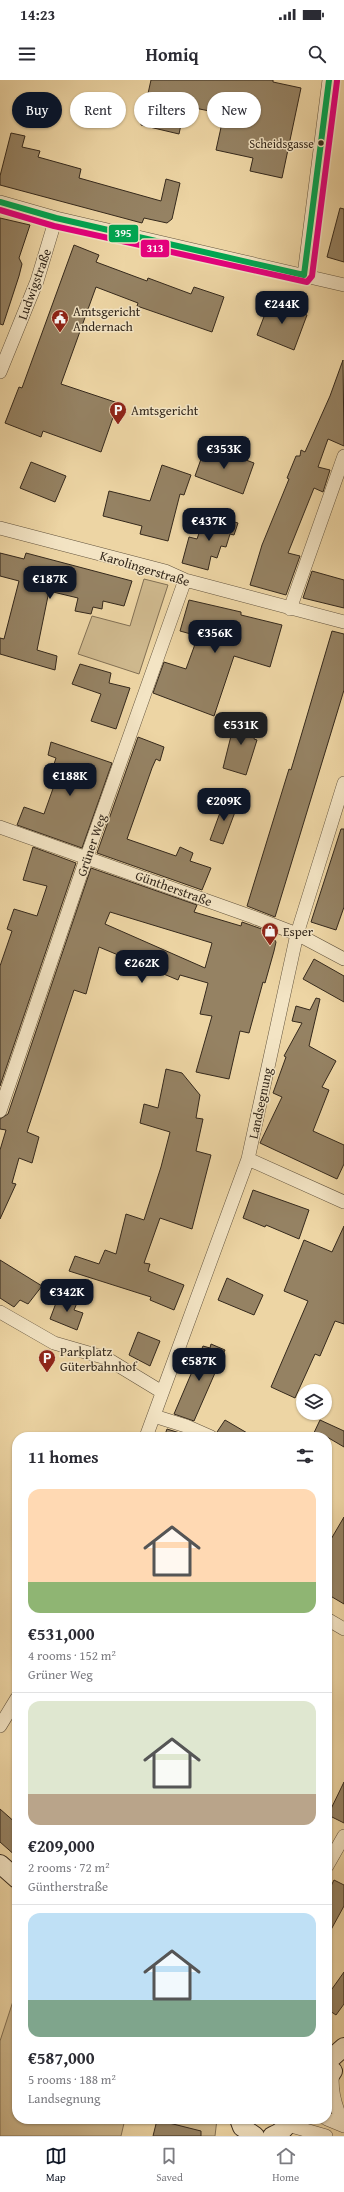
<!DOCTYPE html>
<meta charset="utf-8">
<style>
body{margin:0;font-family:"Gentium Book Plus",serif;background:#f2f2f3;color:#2b2b33;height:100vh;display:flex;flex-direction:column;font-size:15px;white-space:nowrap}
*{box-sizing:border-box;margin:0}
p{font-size:13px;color:#7c7c81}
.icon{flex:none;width:22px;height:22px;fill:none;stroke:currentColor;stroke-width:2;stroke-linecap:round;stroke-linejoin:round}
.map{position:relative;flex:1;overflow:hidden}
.side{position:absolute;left:12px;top:1352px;width:320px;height:692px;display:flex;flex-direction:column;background:#fff;border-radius:16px;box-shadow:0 1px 3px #0004}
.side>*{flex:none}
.top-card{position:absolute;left:12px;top:12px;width:320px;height:36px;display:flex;gap:8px}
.fabs{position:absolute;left:296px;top:1304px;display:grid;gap:8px}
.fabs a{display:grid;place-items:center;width:36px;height:36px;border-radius:50%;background:#fff;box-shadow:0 1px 3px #0004;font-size:20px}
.price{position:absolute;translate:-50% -34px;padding:0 9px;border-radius:8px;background:#111827;color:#fff;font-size:13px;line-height:26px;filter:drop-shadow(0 1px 2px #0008)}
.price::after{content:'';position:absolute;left:50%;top:24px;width:12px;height:9px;margin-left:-6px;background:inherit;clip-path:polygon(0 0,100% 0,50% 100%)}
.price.active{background:#222;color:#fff}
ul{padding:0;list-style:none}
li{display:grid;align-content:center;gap:8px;height:212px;padding:0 16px}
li+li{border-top:1px solid #e1e1e2}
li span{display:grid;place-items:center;height:124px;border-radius:12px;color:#555}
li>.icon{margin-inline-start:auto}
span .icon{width:72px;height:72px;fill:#fffc;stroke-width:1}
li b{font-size:17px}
h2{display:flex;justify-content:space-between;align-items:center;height:48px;padding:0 16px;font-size:17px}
.tag{padding:0 14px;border-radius:18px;background:#fff;box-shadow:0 1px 3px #0004;font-size:14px;line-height:36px}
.tag.active{background:#111827;color:#fff}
.status{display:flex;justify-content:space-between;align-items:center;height:28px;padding:0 20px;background:#fff;direction:ltr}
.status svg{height:11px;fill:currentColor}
header{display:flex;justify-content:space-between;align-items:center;height:52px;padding:0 16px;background:#fff;font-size:18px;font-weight:700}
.menu{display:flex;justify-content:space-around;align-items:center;height:56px;border-top:1px solid #e1e1e2;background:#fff;font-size:11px;color:#7c7c81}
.menu a{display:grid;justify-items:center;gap:2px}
.menu .active{color:#111827}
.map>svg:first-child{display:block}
.green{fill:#ceb88d;stroke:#827054}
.building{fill:#958263;stroke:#35291c;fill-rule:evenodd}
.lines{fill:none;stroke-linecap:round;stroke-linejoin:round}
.street-casing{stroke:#63543e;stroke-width:14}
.secondary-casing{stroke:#35291c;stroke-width:20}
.street{stroke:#f3e4c4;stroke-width:13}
.secondary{stroke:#f3e4c4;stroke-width:18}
.bus-1-casing{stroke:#f3e4c4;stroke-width:9}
.bus-2-casing{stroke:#f3e4c4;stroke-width:9}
.bus-1{stroke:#00a651;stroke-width:6}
.bus-2{stroke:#e5007d;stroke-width:6}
.bus-dot{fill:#35291c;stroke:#f3e4c4;stroke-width:1.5}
.labels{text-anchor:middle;stroke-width:3;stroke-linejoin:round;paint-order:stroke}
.bus-label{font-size:12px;fill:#35291c;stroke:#f3e4c4;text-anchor:end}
.street-label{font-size:13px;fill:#35291c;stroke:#f3e4c4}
.poi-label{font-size:13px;fill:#35291c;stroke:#f3e4c4;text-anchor:start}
.line-badge{stroke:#f3e4c4;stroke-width:1.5}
.badge-label{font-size:11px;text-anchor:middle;font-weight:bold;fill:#fff}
</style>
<div class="status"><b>14:23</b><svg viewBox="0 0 49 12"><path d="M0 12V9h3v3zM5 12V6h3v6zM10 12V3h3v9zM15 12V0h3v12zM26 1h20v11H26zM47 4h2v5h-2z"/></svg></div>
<header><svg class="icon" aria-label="menu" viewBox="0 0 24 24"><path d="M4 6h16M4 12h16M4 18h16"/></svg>Homiq<svg class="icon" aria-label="search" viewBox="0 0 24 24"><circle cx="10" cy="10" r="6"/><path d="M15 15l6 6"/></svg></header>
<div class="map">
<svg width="344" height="2056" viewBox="0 0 344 2056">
<rect width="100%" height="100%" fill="#edd5a4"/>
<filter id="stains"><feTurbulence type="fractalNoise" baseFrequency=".005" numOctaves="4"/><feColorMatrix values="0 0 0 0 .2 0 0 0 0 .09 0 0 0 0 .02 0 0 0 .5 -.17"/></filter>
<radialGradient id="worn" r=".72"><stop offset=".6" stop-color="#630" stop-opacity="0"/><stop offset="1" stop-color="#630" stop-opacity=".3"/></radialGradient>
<!-- green -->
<path class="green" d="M144,499L168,505L139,594L78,574L92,536L130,546Z
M17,1909V2039H125L121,2056H0V1961Z
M145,2039H217L215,2056H186Z"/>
<!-- building -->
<path class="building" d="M151,0H273V2L301,8L282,98L250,91L253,78L216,70L224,34L185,26L179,54L141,45Z
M11,53L25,56L22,67L40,71L38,77L81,89L79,98L161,121L166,99L180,103L172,139L167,143L144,138L142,143L0,105V96Z
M340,128L344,129V182L327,177Z
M0,138L30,145L19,178L22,184L19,196L3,245L0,244Z
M74,165L99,175L96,182L147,201L148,198L191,214L194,207L224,217L212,252L137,226L138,223L96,207L61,304L118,323L101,372L43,351L41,357L5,343L19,307L22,308Z
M270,221L307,235L294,270L257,255Z
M343,280L344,366L328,359L318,387L330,390L323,412L314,408L288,473L300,476L286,515L250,505L262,465L289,399L287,398L296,376H300L301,370L305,372L330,316Z
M206,365L254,383L243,414L195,396Z
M31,382L66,396L55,422L20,408Z
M162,385L191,395L184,415L180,414L168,461L140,454L142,446L103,436L109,411L150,421Z
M210,435L238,443L234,455L230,454L226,467L221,466L217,478L211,476L208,490L182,483L189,457L197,459L202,445L206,447Z
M0,473L24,479L26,473L132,501L124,526L103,521L102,529L93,527L91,534L75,531L78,518L49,511L37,570L57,576L55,590L0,574V558L4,559L19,501L0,496Z
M312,491L344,500V528L303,518Z
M189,520L241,532V535L282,545L270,587L234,576L214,636L153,613L164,582L186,589L198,556L180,551Z
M332,551L344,554V610L275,837L247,826L289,689L291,690Z
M80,584L111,593L109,603L130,608L116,649L91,641L101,614L72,604Z
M236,636L258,643L254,659L257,660L246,695L223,688Z
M138,657L164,667L160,681L156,679L152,688L127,759L176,776L180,767L193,773L190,781L211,788L202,810L97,773Z
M51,662L112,683L82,768L17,745L24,727L44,734L61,686L54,684L56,678L48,675Z
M225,719L238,724L223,764L210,760Z
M341,749H344V827L336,850L311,842Z
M33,767L76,783L0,1006V886L12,851L7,849L14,829L37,836L47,806L23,800Z
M91,788L197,825L194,832L241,846L242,842L270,852L276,862L274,871L265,903L263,902L249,953L240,951L229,999L196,992L212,936L200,934L208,903L180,895L178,900L99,867L86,914L74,910L27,1052L39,1057L32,1083L19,1078L12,1103L16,1104L0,1139V1070L6,1050L0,1049V1039L8,1034ZM110,832L212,863L205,888L105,844Z
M314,879L344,896V922L303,899Z
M316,918L320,919L309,966L336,981L322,1007L329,1010L313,1051L344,1065V1084L337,1099L260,1063L282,1017L273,1013L286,977L284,976L302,943L292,941L296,926L310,930Z
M166,989L182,993L200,1015L196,1038L203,1039L196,1071L211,1075L192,1149L160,1138L144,1183L150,1184L148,1191L184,1205L174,1230L150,1220L151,1217L69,1191L75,1176L99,1184L105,1170L116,1174L126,1134L144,1140L161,1087L170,1052L140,1043L144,1024L158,1028Z
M253,1110L309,1130L299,1159L266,1145L265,1147L243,1138Z
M344,1146V1244L335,1241L320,1276L315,1274L295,1318L271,1307L308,1221L284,1211L304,1160L332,1172Z
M0,1180L42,1206L28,1224L20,1220L14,1227L0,1218Z
M227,1198L263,1215L254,1235L218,1220Z
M59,1215L77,1223L74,1230L83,1233L77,1250L50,1239Z
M138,1252L160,1261L150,1286L129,1275Z
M211,1264L225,1270L194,1341L174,1334L203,1266L210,1268Z
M225,1340L254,1357H219L217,1352Z
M320,1340L344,1351V1367L327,1357H312Z
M167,1349L183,1354L188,1356L164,1357Z
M344,1437V1524L327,1514V1466Z
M344,1702V1743L328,1735Z
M0,1729L17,1744V1777L0,1762Z
M334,1800L344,1805V1826L327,1857V1814Z
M344,1892V1924L336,1935L327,1929V1916Z
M157,2040L201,2051V2056H153Z"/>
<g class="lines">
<!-- street casing -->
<g class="street-casing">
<path id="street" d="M0,122L56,138L344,205
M304,195L329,0
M0,292L37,201L56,138
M0,448L165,491L185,500L344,542
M290,529L344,376
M0,747L253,837L297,854L344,879
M0,1031L87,776L185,500
M248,1079L344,1122
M0,1232L54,1263L106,1278L162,1312
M154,1336L186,1346L211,1357
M146,1357L248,1079L297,854L344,703
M327,1539L344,1549
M0,1646L17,1618
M327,1786L344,1756
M333,1991C330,2009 336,2029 344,2045
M327,2039L344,2046
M288,2045L326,2056"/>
</g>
<!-- secondary casing -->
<g class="secondary-casing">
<path id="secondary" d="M0,1784L17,1799
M327,1982L344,1967
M327,2000L333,1991
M239,2039L242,2047L255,2056
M272,2056C281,2053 287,2047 290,2039"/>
</g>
<!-- street -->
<use href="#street" class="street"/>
<!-- secondary -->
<use href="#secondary" class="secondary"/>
<!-- bus-1 casing -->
<g class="bus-1-casing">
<path id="bus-1" d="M0,122L56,138L304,195L329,0"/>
</g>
<!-- bus-2 casing -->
<g class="bus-2-casing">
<path id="bus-2" d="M0,130L54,146L307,202L312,196L337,1"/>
</g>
<!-- bus-1 -->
<use href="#bus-1" class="bus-1"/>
<!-- bus-2 -->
<use href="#bus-2" class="bus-2"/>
</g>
<!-- icons -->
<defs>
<g id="civic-pin" transform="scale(0.9)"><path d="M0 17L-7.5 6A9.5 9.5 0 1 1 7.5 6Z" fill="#8f2418" stroke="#f3e4c4"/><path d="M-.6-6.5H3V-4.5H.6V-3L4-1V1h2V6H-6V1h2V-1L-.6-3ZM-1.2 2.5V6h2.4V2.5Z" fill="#fff"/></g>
<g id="parking-pin" transform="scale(0.9)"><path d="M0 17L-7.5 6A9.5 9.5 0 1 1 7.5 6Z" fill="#8f2418" stroke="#f3e4c4"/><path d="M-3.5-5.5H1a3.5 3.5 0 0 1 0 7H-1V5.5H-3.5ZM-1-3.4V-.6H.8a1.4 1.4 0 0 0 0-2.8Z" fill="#fff"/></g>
<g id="shop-pin" transform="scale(0.9)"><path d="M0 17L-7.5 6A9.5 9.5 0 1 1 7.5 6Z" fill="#8f2418" stroke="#f3e4c4"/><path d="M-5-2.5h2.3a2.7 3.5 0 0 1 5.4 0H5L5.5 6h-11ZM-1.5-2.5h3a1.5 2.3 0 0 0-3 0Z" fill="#fff"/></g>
</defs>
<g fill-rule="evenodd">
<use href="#civic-pin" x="60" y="238"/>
<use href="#parking-pin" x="118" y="330"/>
<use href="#shop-pin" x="270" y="851"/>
<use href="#parking-pin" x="47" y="1278"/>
</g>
<!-- markers -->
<circle class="bus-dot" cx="321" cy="63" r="3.5"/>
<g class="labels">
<!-- bus labels -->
<g class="bus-label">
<text x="314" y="68">Scheidsgasse</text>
</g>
<!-- street labels -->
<g class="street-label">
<text transform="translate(34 204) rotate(-70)" y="5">Ludwigstraße</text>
<text transform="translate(145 488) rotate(17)" y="5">Karolingerstraße</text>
<text transform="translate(91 765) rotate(-71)" y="5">Grüner Weg</text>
<text transform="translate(174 808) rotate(20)" y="5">Güntherstraße</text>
<text transform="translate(260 1023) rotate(-78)" y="5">Landsegnung</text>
</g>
<!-- poi labels -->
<g class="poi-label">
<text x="73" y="236">Amtsgericht<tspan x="73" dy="15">Andernach</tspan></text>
<text x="131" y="335">Amtsgericht</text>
<text x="283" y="856">Esper</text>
<text x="60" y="1276">Parkplatz<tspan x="60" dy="15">Güterbahnhof</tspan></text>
</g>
</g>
<g class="line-badge">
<rect x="108" y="144" width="31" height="19" rx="4" fill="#00a651"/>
<rect x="140" y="159" width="30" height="19" rx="4" fill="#e5007d"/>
</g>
<g class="badge-label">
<text x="123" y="157">395</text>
<text x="155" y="172">313</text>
</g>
<rect width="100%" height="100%" filter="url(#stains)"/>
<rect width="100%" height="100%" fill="url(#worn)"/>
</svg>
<div class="fabs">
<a><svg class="icon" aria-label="layers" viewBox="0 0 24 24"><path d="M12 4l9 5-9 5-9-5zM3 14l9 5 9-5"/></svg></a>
</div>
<b class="price" style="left:282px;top:245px">€244K</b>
<b class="price" style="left:224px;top:390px">€353K</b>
<b class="price" style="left:209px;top:462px">€437K</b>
<b class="price" style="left:50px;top:520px">€187K</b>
<b class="price" style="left:215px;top:574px">€356K</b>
<b class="price active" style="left:241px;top:666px">€531K</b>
<b class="price" style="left:70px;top:717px">€188K</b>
<b class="price" style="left:224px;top:742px">€209K</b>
<b class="price" style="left:142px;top:904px">€262K</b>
<b class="price" style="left:67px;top:1233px">€342K</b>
<b class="price" style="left:199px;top:1302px">€587K</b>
<div class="top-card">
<a class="tag active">Buy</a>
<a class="tag">Rent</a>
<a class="tag">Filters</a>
<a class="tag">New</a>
</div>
<section class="side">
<h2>11 homes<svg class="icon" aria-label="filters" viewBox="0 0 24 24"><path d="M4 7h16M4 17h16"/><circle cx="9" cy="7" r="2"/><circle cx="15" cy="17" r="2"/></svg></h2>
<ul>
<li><span style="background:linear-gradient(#ffd9b3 75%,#8fb573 0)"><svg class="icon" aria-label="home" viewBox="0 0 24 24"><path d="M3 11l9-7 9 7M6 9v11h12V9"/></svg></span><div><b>€531,000</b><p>4 rooms · 152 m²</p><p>Grüner Weg</p></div></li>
<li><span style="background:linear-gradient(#dfe7d0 75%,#b9a48a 0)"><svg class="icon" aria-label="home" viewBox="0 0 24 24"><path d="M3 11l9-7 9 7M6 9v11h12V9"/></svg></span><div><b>€209,000</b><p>2 rooms · 72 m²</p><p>Güntherstraße</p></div></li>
<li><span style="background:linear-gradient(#bfe0f5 70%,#7fa58c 0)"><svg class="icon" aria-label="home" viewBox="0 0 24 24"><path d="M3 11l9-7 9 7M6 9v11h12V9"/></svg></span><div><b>€587,000</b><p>5 rooms · 188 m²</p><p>Landsegnung</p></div></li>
</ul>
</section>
</div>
<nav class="menu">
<a class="active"><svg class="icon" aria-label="map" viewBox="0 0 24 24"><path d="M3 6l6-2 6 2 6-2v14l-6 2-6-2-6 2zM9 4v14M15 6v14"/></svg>Map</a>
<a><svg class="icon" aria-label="saved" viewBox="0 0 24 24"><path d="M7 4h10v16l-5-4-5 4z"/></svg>Saved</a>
<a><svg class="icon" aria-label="home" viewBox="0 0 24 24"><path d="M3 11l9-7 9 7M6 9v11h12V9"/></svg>Home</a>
</nav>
